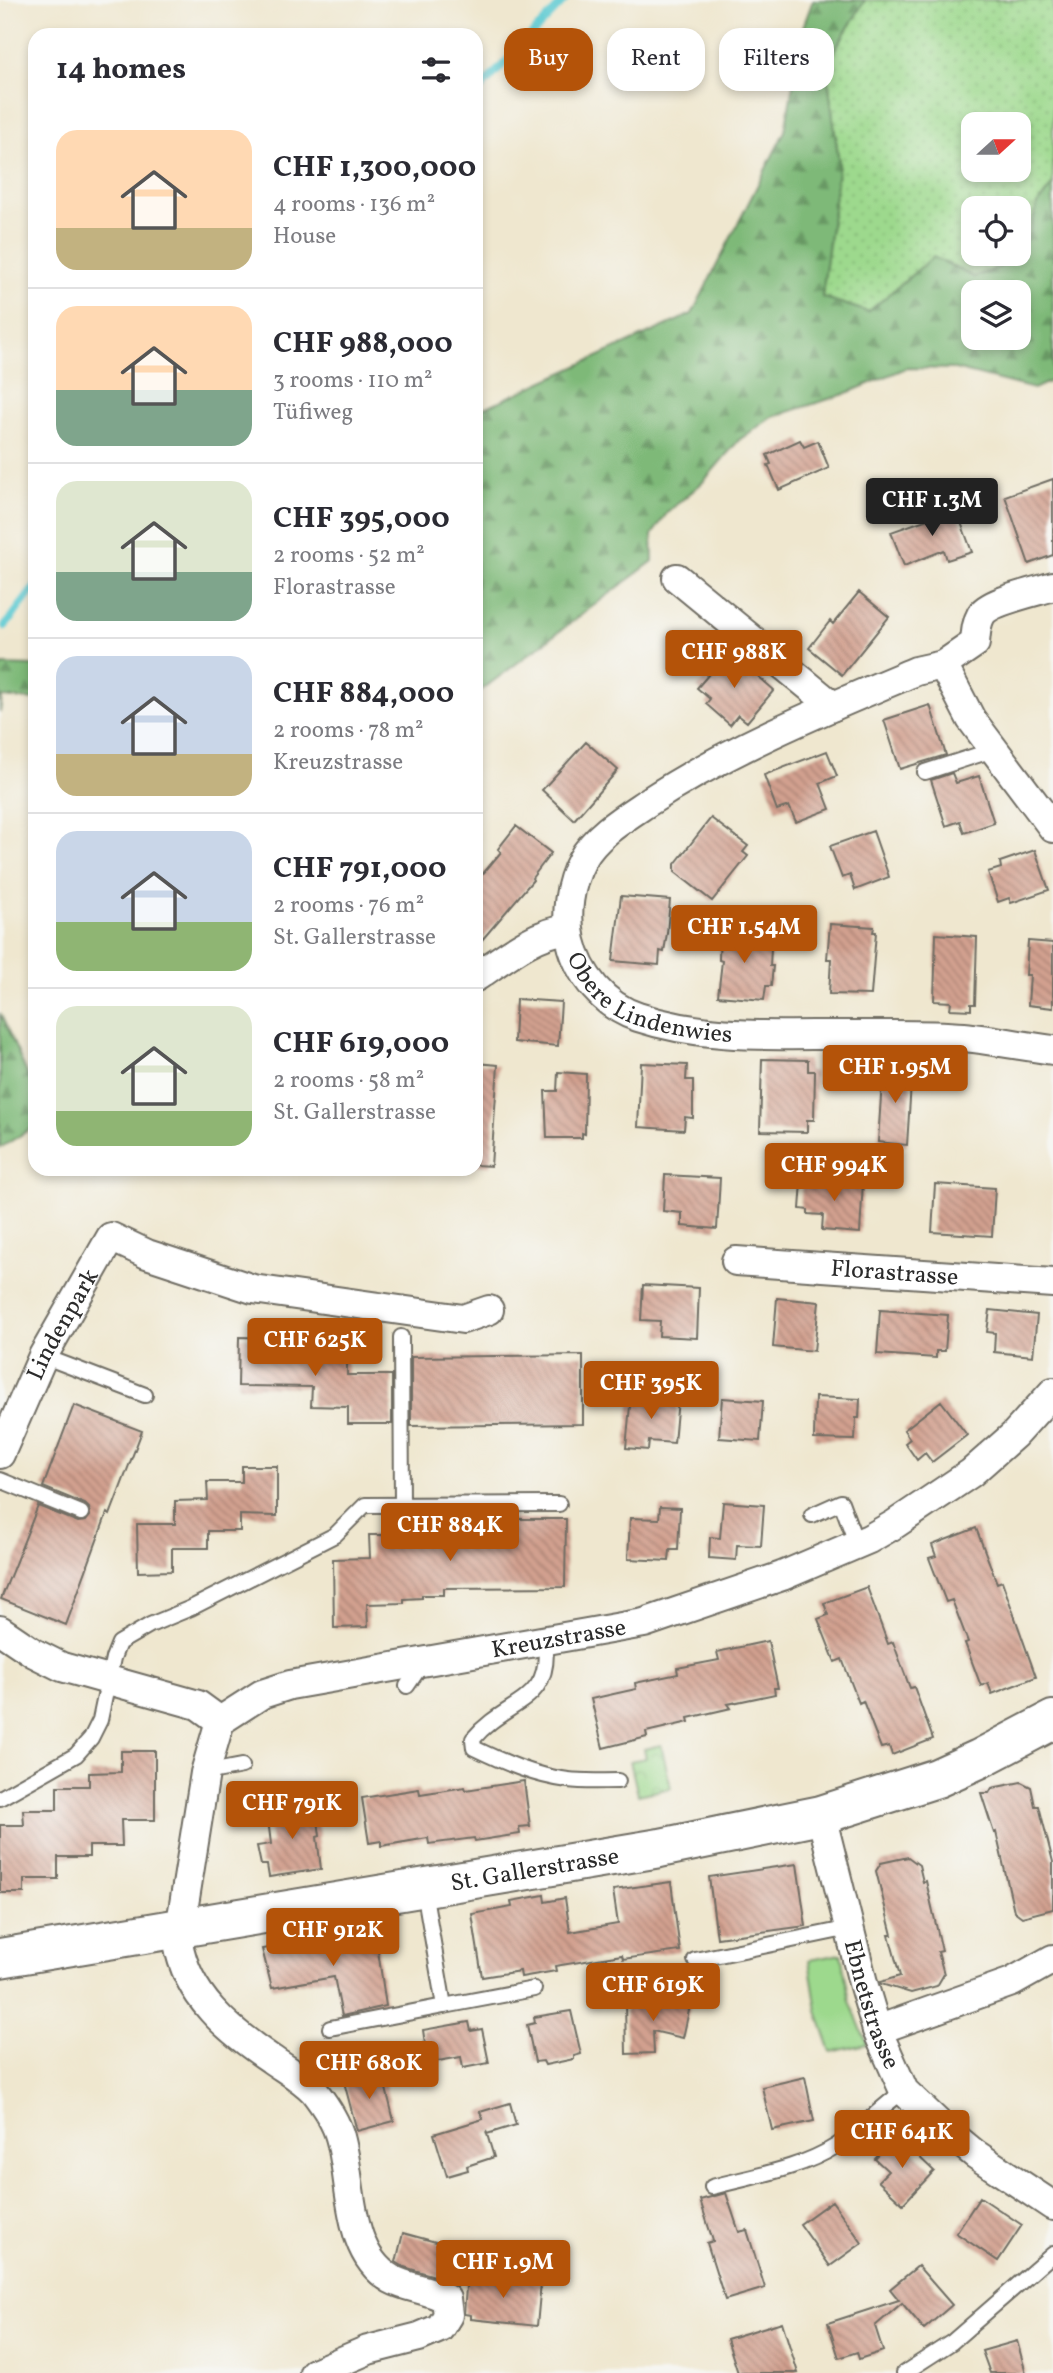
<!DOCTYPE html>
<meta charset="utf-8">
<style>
body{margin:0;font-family:Vollkorn,serif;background:#f2f2f3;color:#2b2b33;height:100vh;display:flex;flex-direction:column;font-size:26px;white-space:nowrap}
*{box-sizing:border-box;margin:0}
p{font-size:23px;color:#7c7c81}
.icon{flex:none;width:38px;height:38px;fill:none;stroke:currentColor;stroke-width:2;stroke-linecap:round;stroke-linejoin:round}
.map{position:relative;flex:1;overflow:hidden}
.details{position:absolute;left:28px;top:28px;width:455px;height:1148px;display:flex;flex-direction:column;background:#fff;border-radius:21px;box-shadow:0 4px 10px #0003}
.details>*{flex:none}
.top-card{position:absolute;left:504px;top:28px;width:443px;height:63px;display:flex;gap:14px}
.needle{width:46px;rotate:69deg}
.tools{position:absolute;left:961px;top:112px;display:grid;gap:14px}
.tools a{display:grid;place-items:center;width:70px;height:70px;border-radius:14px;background:#fff;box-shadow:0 4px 10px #0003;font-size:35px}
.price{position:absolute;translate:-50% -60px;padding:0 16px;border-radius:7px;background:#b45309;color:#fff;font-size:23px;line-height:46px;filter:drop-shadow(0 2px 4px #0008)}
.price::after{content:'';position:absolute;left:50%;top:42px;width:21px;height:16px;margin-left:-10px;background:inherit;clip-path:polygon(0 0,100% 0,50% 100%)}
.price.selected{background:#222;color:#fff}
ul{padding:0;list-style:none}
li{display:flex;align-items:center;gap:21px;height:175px;padding:0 28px}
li+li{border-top:2px solid #e1e1e2}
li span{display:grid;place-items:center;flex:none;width:196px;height:140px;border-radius:21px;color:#555}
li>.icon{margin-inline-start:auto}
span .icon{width:84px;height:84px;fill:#fffc;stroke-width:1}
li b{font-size:30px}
h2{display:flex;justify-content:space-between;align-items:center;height:84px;padding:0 28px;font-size:30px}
.pill{padding:0 24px;border-radius:21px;background:#fff;box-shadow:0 4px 10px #0003;font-size:24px;line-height:63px}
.pill.selected{background:#b45309;color:#fff}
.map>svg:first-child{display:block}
.grass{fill:url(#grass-dots);stroke:#64825c;stroke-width:2;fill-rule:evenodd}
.forest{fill:url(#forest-firs);stroke:#547252;stroke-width:2;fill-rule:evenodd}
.park{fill:url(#park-crowns);stroke:#64825c;stroke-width:2}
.garden{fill:#9dd98d;stroke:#64825c;stroke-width:2}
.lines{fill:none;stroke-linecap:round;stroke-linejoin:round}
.stream{stroke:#5dcad2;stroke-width:8}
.building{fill:url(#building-back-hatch)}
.lane-casing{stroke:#706d64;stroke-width:18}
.street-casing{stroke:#706d64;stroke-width:32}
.secondary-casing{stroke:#706d64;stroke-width:42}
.lane{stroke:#fff;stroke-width:14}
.street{stroke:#fff;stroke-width:28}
.secondary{stroke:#fff;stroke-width:38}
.labels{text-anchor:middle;stroke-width:5;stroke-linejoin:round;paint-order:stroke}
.street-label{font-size:24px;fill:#2b2b2b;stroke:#f6f6f2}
</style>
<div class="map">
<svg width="1053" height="2373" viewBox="0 0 1053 2373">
<defs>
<pattern id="grass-dots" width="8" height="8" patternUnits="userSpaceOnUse" patternTransform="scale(1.75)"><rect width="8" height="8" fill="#9dd98d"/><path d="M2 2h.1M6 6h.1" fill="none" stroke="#87ba7a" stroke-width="1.8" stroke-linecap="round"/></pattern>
<pattern id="forest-firs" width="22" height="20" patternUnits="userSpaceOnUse" patternTransform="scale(1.75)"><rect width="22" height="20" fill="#7eb978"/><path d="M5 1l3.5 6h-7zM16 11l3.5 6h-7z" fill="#679763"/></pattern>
<pattern id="park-crowns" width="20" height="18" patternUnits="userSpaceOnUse" patternTransform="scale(1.75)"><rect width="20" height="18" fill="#9dd98d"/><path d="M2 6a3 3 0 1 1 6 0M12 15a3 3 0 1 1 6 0" fill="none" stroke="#87ba7a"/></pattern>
<pattern id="building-back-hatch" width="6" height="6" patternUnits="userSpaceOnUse" patternTransform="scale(1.75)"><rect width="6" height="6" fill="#d2a08f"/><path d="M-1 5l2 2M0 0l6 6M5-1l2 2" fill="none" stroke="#ab8375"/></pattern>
</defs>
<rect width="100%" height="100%" fill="#f6f6f2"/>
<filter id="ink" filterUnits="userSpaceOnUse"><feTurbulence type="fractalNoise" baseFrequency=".0143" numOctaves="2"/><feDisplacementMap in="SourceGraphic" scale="14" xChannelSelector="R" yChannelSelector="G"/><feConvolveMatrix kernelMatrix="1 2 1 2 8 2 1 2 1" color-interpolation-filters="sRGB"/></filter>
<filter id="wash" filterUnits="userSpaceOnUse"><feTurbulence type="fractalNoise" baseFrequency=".00686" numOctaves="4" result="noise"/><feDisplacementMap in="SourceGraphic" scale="28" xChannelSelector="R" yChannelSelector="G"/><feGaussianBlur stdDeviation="1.57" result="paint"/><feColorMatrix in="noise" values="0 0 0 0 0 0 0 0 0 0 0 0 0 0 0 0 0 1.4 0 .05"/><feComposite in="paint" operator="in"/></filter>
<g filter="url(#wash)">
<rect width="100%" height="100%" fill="#efe7cf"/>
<!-- grass -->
<path class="grass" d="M865,0H1053V184L1038,204L1027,238L1019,252L1018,208H973V254H1017L1011,263L974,277L933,258L868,312L822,297L839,163L826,64ZM973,124H1018V170H973Z"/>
<!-- forest -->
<path class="forest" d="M813,0H865L826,64L839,163L822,297L868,312L933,257L974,277L1011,263L1027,238L1038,204L1053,184V380L1034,389L955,369L906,368L845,394L772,417L739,440L703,482L667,513L652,535L653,561L476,694V410L489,406L692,314L785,131L803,27ZM973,292H1018V338H973Z
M0,665L35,666V700L2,697L0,712Z
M0,1013L35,1091V1126L0,1148Z"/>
<!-- park -->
<path class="park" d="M661,1745L671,1788L638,1795L630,1761L646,1758L644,1749Z"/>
<!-- garden -->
<path class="garden" d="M841,1954L850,2001L867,2044L831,2052L817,2011L809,1960Z"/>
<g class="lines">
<!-- stream -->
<path class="stream" d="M476,93L565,0
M5,626L35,587"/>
</g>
<g id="blocks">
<!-- building -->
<path class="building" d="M800,440L804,447L818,441L829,468L779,490L768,465L771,464L767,455Z
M1053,479V555L1029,564L1005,496Z
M956,509L972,552L947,560L944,550L904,566L891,532Z
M859,592L889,617L842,675L809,648L830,621L833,624Z
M729,651L774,690L747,722L738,715L730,725L706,704L710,699L697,688Z
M930,705L946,755L900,769L884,720Z
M586,742L618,770L574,820L542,790Z
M827,751L837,776L820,783L830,809L796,822L789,806L777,810L764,775Z
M952,773L956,783L979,776L994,823L964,833L960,821L946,826L931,780Z
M711,818L748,846L743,852L748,856L712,901L675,872V864Z
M516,826L551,853L532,878L533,880L476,947V882L501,852L498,849Z
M873,831L889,877L855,890L850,875L842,878L830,846Z
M1035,850L1049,890L1011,903L1009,898L998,902L988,872L1001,868L1000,862Z
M621,896L670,900L667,933L664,952L660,951L659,965L613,961Z
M830,924L874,927L873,932H876L871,995L829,994L831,959H827Z
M720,930L766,933L765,947L771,948L770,966H773L771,986H766L764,1000L718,996L722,961L719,960Z
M936,934L977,937L975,1004H971V1010L950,1009L951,1002L934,1001Z
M1028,941L1053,943V1008L1028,1005L1030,975H1026Z
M516,999L561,1002L558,1046L514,1042Z
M762,1059L808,1060V1071H815L814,1120H807V1132L760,1131Z
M476,1063L498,1065L491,1166L476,1165Z
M641,1063L687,1065L686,1080H693V1118L685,1117L684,1130L638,1127Z
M883,1066L912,1068L907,1145L878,1142Z
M558,1072L586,1074L585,1134L582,1133V1138H547L545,1091H557Z
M665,1175L720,1178L717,1229L682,1226V1213L663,1211Z
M812,1177L863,1181L860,1233L822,1230L823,1215L808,1214V1210L800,1209L802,1182H811Z
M935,1184L995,1188L992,1236L932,1232Z
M643,1285L699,1288L697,1338L659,1336L660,1321L641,1320Z
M777,1298L819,1302L814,1351L773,1347Z
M880,1310L948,1315L945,1351H936V1358L877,1354Z
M990,1310L1037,1315L1033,1356L994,1352L995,1333L987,1332Z
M239,1337L312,1339V1358H347V1375H392V1424H348V1407L311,1406L312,1387L238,1386Z
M583,1355V1424L411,1426V1357Z
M631,1395L678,1399L674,1443L649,1441L648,1450L626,1448Z
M815,1397L860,1399L859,1418H856L855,1440L814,1439Z
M722,1398L763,1401L760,1441L719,1438Z
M941,1401L967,1435L932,1462L925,1453L917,1460L905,1443L910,1439L904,1430Z
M74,1405L142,1431L110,1515L107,1513L66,1625L1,1599L38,1506L78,1522L86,1521L90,1516L89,1508L85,1504L43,1487Z
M242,1466H277V1516L240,1515V1531H208V1548H172V1571L138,1572L137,1524H175V1501L208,1500L207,1482H242Z
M723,1502L764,1505L761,1546L737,1545L736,1560L709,1558L710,1537L720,1538Z
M660,1507L680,1508L678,1550H670L669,1561L628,1559L630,1518L659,1519Z
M445,1519H566L565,1587L444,1588V1595H422V1598L404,1599V1603L367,1604L368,1627L334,1628L333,1559L370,1558L369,1535H404V1530H422V1526H445Z
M976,1528L997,1583L1002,1581L1036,1677L992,1694L988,1683L981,1686L965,1643L968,1642L952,1600L946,1602L929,1558L936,1556L932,1545Z
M867,1587L888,1644L893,1642L910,1688L914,1687L933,1739L892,1755L889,1746L881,1748L863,1701L859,1703L842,1659L835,1662L818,1619L828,1615L824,1603Z
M768,1641L778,1688H774L775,1694L728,1704L731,1708L688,1718L689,1722L646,1732L647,1737L603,1748L591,1699L636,1689L635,1683L678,1674L677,1668L719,1660L717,1652Z
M121,1751H155V1820H121L122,1846H89V1857H58V1879H24V1893H0V1825H24L23,1810H57V1786H89V1773L121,1772Z
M524,1781L530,1826L519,1827L520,1834L475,1841L474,1838L429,1844L428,1838L381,1846V1841L369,1843L362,1798L419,1789L420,1794L465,1787L466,1790Z
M1021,1782L1031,1787L1035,1806H1039L1053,1862V1909L1022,1917L1014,1911L996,1832L994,1833L981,1793H989L992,1788Z
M316,1804L320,1836L317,1837L321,1869L269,1877L267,1865H261L257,1846L271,1844L267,1811Z
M908,1857L919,1865L923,1882L926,1881L942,1951L938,1952L944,1974L937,1986L911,1993L881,1984L880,1982L900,1976L889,1935H892L876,1871L881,1863Z
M797,1864L806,1926L717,1938L709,1877Z
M671,1882L680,1951L623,1959L622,1955L555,1966L556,1971L521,1977L520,1971L482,1977L472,1914L512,1907L511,1901L544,1895L545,1902L565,1898L570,1932L618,1924L613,1890Z
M375,1930L386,2006L342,2016L334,1977L272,1988L262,1949Z
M663,1999L690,2006L683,2038L653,2031L654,2053L626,2054L625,2000Z
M571,2011L581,2054L574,2056V2059L545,2065L543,2061L535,2062L527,2025L535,2023L534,2017Z
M469,2022L471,2031L482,2029L489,2063L463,2068L461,2057L421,2064L418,2046L425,2044L423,2030Z
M382,2072L394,2121L357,2131L344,2082Z
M805,2077L814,2121L772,2130L762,2087Z
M510,2103L516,2125L487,2134L486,2131L494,2157L467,2166L468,2170L447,2176L434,2134L483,2119L480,2112Z
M897,2136L934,2171L903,2204L878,2181L888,2171L875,2159Z
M726,2193L739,2232L747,2230L765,2288L725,2300L707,2243L713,2241L700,2200Z
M980,2197L1022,2225L998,2261L956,2233Z
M832,2201L862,2243L830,2266L800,2224Z
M403,2233L465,2250L456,2286L438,2277L404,2267L396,2262Z
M918,2266L952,2305L924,2329L902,2303L875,2326L883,2351L859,2359L857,2352L839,2358L828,2323L899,2300L890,2289Z
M467,2275L541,2282L537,2326L471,2319V2315L464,2314Z
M782,2322L798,2373H738L727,2339Z
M1017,2341L1026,2373H990L982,2351Z"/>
</g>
</g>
<g filter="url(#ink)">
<use href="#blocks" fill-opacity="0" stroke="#706d64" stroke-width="2"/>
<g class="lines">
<!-- lane casing -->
<g class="lane-casing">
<path id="lane" d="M925,772L993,750
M401,1337L402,1505
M43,1356L145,1395
M0,1480L81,1513
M812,1515L841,1502L857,1545
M545,1641C553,1705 506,1699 473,1739L474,1748C503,1762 535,1776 568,1780C584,1782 601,1781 618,1781
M407,1686L422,1664
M205,1773L242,1766
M0,1798L76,1755L91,1738L100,1720L113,1658L119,1643L150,1625L191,1608L335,1535L365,1505L559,1504
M424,1890L444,2006L534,1989
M695,1960L850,1928
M330,2028L444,2006
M712,2187C753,2176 800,2169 836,2146C861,2130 880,2107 904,2091
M904,2373L952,2342L1053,2254"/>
</g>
<!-- street casing -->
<g class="street-casing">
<g id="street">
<path d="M677,578L833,706"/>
<path id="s1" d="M1053,586C1036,592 989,601 981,615C976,624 976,633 975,643L943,665L916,671C823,710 730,748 645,804C624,818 595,836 582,860C569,884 565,915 571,941C579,975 604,1006 638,1017C710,1041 784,1034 858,1035C893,1035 929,1034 964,1037C994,1040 1023,1046 1053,1050"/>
<path d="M943,665L971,719L1053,828"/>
<path d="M476,977C504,958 534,933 568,929"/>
<path id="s2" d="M736,1261L1053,1283"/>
<path id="s3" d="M0,1454L43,1356L111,1237L147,1254L253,1289L463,1319L489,1310"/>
<path d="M0,1630L34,1653L62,1667L198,1705L220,1721"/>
<path id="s4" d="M821,1815L863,1983L877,2030L904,2091L941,2126L975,2154L1053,2206"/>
<path d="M877,2030L1012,1982L1053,1959"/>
<path id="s5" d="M314,2373L368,2350L419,2337L440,2328L448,2315L446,2299C429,2289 407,2288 391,2279C345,2252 353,2181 340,2137C336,2122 324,2104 314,2091C302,2078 285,2069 271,2059C228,2030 187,1996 178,1942L205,1773L220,1721L262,1694L290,1685L644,1623L782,1576L869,1539L895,1524L971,1473L1014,1435L1053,1392"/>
</g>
</g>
<!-- secondary casing -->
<g class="secondary-casing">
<g id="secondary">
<path id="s6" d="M0,1958L660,1848L821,1815L937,1778L979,1759L1053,1720"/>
</g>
</g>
<!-- lane -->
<use href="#lane" class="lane"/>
<!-- street -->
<use href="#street" class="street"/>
<!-- secondary -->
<use href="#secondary" class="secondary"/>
</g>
</g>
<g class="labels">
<!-- street labels -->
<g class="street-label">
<text dy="8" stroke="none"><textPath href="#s1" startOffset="752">Obere Lindenwies</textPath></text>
<text dy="8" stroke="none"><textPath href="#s2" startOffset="159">Florastrasse</textPath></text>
<text dy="8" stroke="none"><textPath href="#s3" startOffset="144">Lindenpark</textPath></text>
<text dy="8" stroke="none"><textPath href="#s5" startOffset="1218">Kreuzstrasse</textPath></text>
<text dy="8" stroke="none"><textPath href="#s6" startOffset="542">St. Gallerstrasse</textPath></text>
<text dy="8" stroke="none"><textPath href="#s4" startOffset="196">Ebnetstrasse</textPath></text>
</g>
</g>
</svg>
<div class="tools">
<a><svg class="needle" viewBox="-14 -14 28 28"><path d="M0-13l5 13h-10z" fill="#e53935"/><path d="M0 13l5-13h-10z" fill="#7c7c81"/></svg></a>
<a><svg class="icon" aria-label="locate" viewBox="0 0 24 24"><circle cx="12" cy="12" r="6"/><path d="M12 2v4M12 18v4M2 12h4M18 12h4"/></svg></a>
<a><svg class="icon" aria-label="layers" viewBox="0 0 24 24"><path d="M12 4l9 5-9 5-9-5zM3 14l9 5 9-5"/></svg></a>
</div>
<b class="price selected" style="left:932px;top:538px">CHF 1.3M</b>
<b class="price" style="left:734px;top:690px">CHF 988K</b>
<b class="price" style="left:744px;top:965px">CHF 1.54M</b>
<b class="price" style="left:895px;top:1105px">CHF 1.95M</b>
<b class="price" style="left:834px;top:1203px">CHF 994K</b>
<b class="price" style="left:315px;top:1378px">CHF 625K</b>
<b class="price" style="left:651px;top:1421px">CHF 395K</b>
<b class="price" style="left:450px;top:1563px">CHF 884K</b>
<b class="price" style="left:292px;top:1841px">CHF 791K</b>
<b class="price" style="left:333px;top:1968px">CHF 912K</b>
<b class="price" style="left:653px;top:2023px">CHF 619K</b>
<b class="price" style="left:369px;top:2101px">CHF 680K</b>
<b class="price" style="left:902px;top:2170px">CHF 641K</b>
<b class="price" style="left:503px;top:2300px">CHF 1.9M</b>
<div class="top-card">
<a class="pill selected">Buy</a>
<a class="pill">Rent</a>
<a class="pill">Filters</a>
</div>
<section class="details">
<h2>14 homes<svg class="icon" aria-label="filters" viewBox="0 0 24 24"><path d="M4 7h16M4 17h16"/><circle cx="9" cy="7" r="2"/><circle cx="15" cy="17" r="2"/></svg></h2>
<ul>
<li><span style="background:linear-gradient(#ffd9b3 70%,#c2b280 0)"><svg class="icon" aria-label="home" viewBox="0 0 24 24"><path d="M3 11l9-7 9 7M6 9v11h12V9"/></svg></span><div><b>CHF 1,300,000</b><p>4 rooms · 136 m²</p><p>House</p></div></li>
<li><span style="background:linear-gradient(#ffd9b3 60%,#7fa58c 0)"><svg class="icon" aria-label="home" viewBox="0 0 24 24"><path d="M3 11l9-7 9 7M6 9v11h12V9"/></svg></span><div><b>CHF 988,000</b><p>3 rooms · 110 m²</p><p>Tüfiweg</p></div></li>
<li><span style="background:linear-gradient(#dfe7d0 65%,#7fa58c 0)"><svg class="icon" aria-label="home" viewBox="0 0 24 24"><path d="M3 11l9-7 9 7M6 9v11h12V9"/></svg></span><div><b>CHF 395,000</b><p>2 rooms · 52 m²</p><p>Florastrasse</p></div></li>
<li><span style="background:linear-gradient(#c9d6e8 70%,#c2b280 0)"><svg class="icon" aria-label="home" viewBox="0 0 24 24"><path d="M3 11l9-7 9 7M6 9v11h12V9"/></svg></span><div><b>CHF 884,000</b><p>2 rooms · 78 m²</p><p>Kreuzstrasse</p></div></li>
<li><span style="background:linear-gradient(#c9d6e8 65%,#8fb573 0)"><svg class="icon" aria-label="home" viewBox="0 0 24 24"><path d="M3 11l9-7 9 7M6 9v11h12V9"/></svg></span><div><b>CHF 791,000</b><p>2 rooms · 76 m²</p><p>St. Gallerstrasse</p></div></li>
<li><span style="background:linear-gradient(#dfe7d0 75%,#8fb573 0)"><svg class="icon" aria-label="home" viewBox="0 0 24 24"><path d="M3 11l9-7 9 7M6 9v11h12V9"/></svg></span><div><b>CHF 619,000</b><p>2 rooms · 58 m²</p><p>St. Gallerstrasse</p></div></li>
</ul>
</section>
</div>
